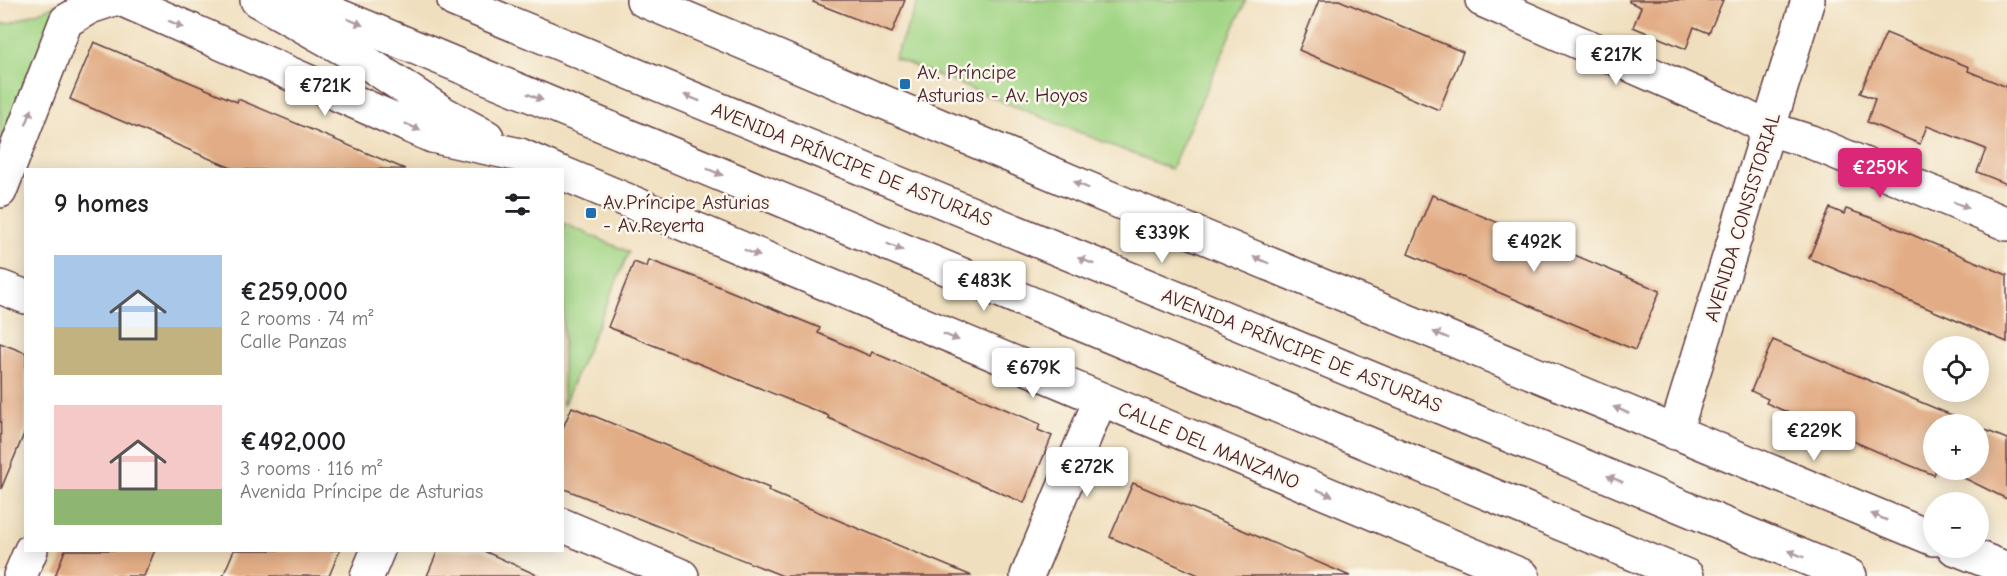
<!DOCTYPE html>
<meta charset="utf-8">
<style>
body{margin:0;font-family:"Comic Neue",sans-serif;background:#f2f2f2;color:#202124;height:100vh;display:flex;flex-direction:column;font-size:22px;white-space:nowrap}
*{box-sizing:border-box;margin:0}
p{font-size:20px;color:#757577}
.icon{flex:none;width:33px;height:33px;fill:none;stroke:currentColor;stroke-width:2;stroke-linecap:round;stroke-linejoin:round}
.map{position:relative;flex:1;overflow:hidden}
.sheet{position:absolute;left:24px;top:168px;width:540px;height:384px;display:flex;flex-direction:column;background:#fff;border-radius:0px;box-shadow:0 3px 15px #0003}
.sheet>*{flex:none}
.fabs{position:absolute;left:1923px;top:336px;display:grid;gap:12px}
.fabs a{display:grid;place-items:center;width:66px;height:66px;border-radius:50%;background:#fff;box-shadow:0 3px 15px #0003;font-size:30px}
.price{position:absolute;translate:-50% -51px;padding:0 14px;border-radius:6px;background:#fff;color:#222;font-size:20px;line-height:39px;filter:drop-shadow(0 2px 3px #0008)}
.price::after{content:'';position:absolute;left:50%;top:36px;width:18px;height:14px;margin-left:-9px;background:inherit;clip-path:polygon(0 0,100% 0,50% 100%)}
.price.selected{background:#db2777;color:#fff}
ul{padding:0;list-style:none}
li{display:flex;align-items:center;gap:18px;height:150px;padding:0 30px}
li span{display:grid;place-items:center;flex:none;width:168px;height:120px;border-radius:0px;color:#555}
li>.icon{margin-inline-start:auto}
span .icon{width:72px;height:72px;fill:#fffc;stroke-width:1}
li b{font-size:26px}
h2{display:flex;justify-content:space-between;align-items:center;height:72px;padding:0 30px;font-size:26px}
.map>svg:first-child{display:block}
.green{fill:#a2d585;stroke:#767a58;stroke-width:1.5}
.building{fill:#e2ad86}
.lines{fill:none;stroke-linecap:round;stroke-linejoin:round}
.minor-casing{stroke:#633c41;stroke-width:36}
.tertiary-casing{stroke:#633c41;stroke-width:36}
.minor{stroke:#fff;stroke-width:33}
.tertiary{stroke:#fff;stroke-width:33}
.oneway{fill:#ae9aa0}
.poi-dot{fill:#1f6fb2;stroke:#fbf7ec;stroke-width:2}
.labels{text-anchor:middle;stroke-width:5;stroke-linejoin:round;paint-order:stroke}
.poi-label{font-size:20px;fill:#4a1f2b;stroke:#fbf7ec;text-anchor:start}
.street-label{font-size:20px;fill:#4a1f2b;stroke:#fbf7ec}
</style>
<div class="map">
<svg width="2007" height="576" viewBox="0 0 2007 576">
<rect width="100%" height="100%" fill="#fbf7ec"/>
<filter id="ink" filterUnits="userSpaceOnUse"><feTurbulence type="fractalNoise" baseFrequency=".0167" numOctaves="2"/><feDisplacementMap in="SourceGraphic" scale="12" xChannelSelector="R" yChannelSelector="G"/><feConvolveMatrix kernelMatrix="1 2 1 2 8 2 1 2 1" color-interpolation-filters="sRGB"/></filter>
<filter id="wash" filterUnits="userSpaceOnUse"><feTurbulence type="fractalNoise" baseFrequency=".008" numOctaves="4" result="noise"/><feDisplacementMap in="SourceGraphic" scale="24" xChannelSelector="R" yChannelSelector="G"/><feGaussianBlur stdDeviation="1.35" result="paint"/><feColorMatrix in="noise" values="0 0 0 0 0 0 0 0 0 0 0 0 0 0 0 0 0 1.4 0 .05"/><feComposite in="paint" operator="in"/></filter>
<g filter="url(#wash)">
<rect width="100%" height="100%" fill="#f0dfbe"/>
<!-- green -->
<path class="green" d="M919,0H1246L1171,169L894,58Z
M61,3L0,145V24L10,23Z
M563,223L629,252L563,406Z"/>
<g id="blocks">
<!-- building -->
<path class="building" d="M814,0H905L892,33L813,2Z
M1319,0H1339L1463,52L1439,110L1299,50Z
M1629,0H1723L1709,33L1694,27L1686,49L1633,27L1641,7L1629,2Z
M1886,33L1969,67L1968,71L2007,87V184L1977,172L1986,149L1927,126L1920,144L1867,122L1875,99L1860,93Z
M94,42L237,102L238,99L405,169L236,170L70,99Z
M1432,195L1660,291L1635,350L1408,254Z
M1830,208L1844,214L1846,209L1875,219L2007,275V342L1809,258Z
M649,260L703,280L820,328L818,333L870,356L872,352L1040,424L1038,430L1052,436L1024,503L828,418L829,416L608,327L634,262L647,267Z
M1773,340L1937,409L1973,424H1934V470H1936L1934,475L1892,458L1766,403L1768,399L1751,391Z
M0,343L26,353V429L1,489Z
M572,407L769,488L768,491L972,576H783L562,488V430Z
M1978,427L2007,439V499L1952,472L1951,474L1940,470H1978Z
M1133,483L1350,576H1201L1110,537Z
M65,550H155L144,576H55Z
M234,550H340L329,576H223Z
M438,550H482L539,576H427Z"/>
</g>
</g>
<g filter="url(#ink)">
<use href="#blocks" fill-opacity="0" stroke="#633c41" stroke-width="1.5"/>
<g class="lines">
<!-- minor casing -->
<g class="minor-casing">
<path id="minor" d="M123,0L432,136L520,155L554,170
M257,0L360,58L443,113L487,137
M643,0L1115,200L1934,539
M1482,0L1728,108L1770,129L1811,142L2007,224
M562,173L1523,576
M0,191L66,21L90,7L111,0
M0,287L26,297
M1675,433L1808,0
M562,525L682,576
M1954,548L2007,569
M20,576L31,550
M367,576L378,550
M1027,576L1100,400"/>
</g>
<!-- tertiary casing -->
<g class="tertiary-casing">
<path id="tertiary" d="M301,0L1687,576
M454,0L1850,576"/>
</g>
<!-- minor -->
<use href="#minor" class="minor"/>
<!-- tertiary -->
<use href="#tertiary" class="tertiary"/>
</g>
<!-- one-way arrows -->
<defs><path id="oneway-solid" d="M-6-.8H1V-3.2L6.5 0L1 3.2V.8H-6Z" transform="scale(1.5)"/></defs>
<g class="oneway">
<use href="#oneway-solid" transform="translate(355 22) rotate(23)"/>
<use href="#oneway-solid" transform="translate(176 24) rotate(24)"/>
<use href="#oneway-solid" transform="translate(535 97) rotate(23)"/>
<use href="#oneway-solid" transform="translate(692 98) rotate(-158)"/>
<use href="#oneway-solid" transform="translate(29 117) rotate(-69)"/>
<use href="#oneway-solid" transform="translate(413 127) rotate(24)"/>
<use href="#oneway-solid" transform="translate(715 172) rotate(23)"/>
<use href="#oneway-solid" transform="translate(1081 185) rotate(-157)"/>
<use href="#oneway-solid" transform="translate(1961 205) rotate(23)"/>
<use href="#oneway-solid" transform="translate(895 247) rotate(23)"/>
<use href="#oneway-solid" transform="translate(752 253) rotate(23)"/>
<use href="#oneway-solid" transform="translate(1261 260) rotate(-157)"/>
<use href="#oneway-solid" transform="translate(1086 261) rotate(-158)"/>
<use href="#oneway-solid" transform="translate(1441 335) rotate(-157)"/>
<use href="#oneway-solid" transform="translate(951 337) rotate(23)"/>
<use href="#oneway-solid" transform="translate(1621 410) rotate(-157)"/>
<use href="#oneway-solid" transform="translate(1615 479) rotate(-158)"/>
<use href="#oneway-solid" transform="translate(1325 493) rotate(23)"/>
<use href="#oneway-solid" transform="translate(1879 517) rotate(-158)"/>
<use href="#oneway-solid" transform="translate(1796 554) rotate(-158)"/>
</g>
</g>
<!-- markers -->
<g class="poi-dot">
<rect x="899" y="78" width="12" height="12" rx="3"/>
<rect x="585" y="207" width="12" height="12" rx="3"/>
</g>
<g class="labels">
<!-- poi labels -->
<g class="poi-label">
<text x="917" y="79">Av. Príncipe<tspan x="917" dy="23">Asturias - Av. Hoyos</tspan></text>
<text x="603" y="209">Av.Príncipe Asturias<tspan x="603" dy="23">- Av.Reyerta</tspan></text>
</g>
<!-- street labels -->
<g class="street-label">
<text transform="translate(852 164) rotate(22)" y="7">AVENIDA PRÍNCIPE DE ASTURIAS</text>
<text transform="translate(1742 217) rotate(-73)" y="7">AVENIDA CONSISTORIAL</text>
<text transform="translate(1302 350) rotate(22)" y="7">AVENIDA PRÍNCIPE DE ASTURIAS</text>
<text transform="translate(1209 445) rotate(23)" y="7">CALLE DEL MANZANO</text>
</g>
</g>
</svg>
<div class="fabs">
<a><svg class="icon" aria-label="locate" viewBox="0 0 24 24"><circle cx="12" cy="12" r="6"/><path d="M12 2v4M12 18v4M2 12h4M18 12h4"/></svg></a>
<a>+</a>
<a>−</a>
</div>
<b class="price" style="left:1616px;top:86px">€217K</b>
<b class="price" style="left:325px;top:117px">€721K</b>
<b class="price selected" style="left:1880px;top:199px">€259K</b>
<b class="price" style="left:1162px;top:264px">€339K</b>
<b class="price" style="left:1534px;top:273px">€492K</b>
<b class="price" style="left:984px;top:312px">€483K</b>
<b class="price" style="left:1033px;top:399px">€679K</b>
<b class="price" style="left:1814px;top:462px">€229K</b>
<b class="price" style="left:1087px;top:498px">€272K</b>
<section class="sheet">
<h2>9 homes<svg class="icon" aria-label="filters" viewBox="0 0 24 24"><path d="M4 7h16M4 17h16"/><circle cx="9" cy="7" r="2"/><circle cx="15" cy="17" r="2"/></svg></h2>
<ul>
<li><span style="background:linear-gradient(#a9c7e8 60%,#c2b280 0)"><svg class="icon" aria-label="home" viewBox="0 0 24 24"><path d="M3 11l9-7 9 7M6 9v11h12V9"/></svg></span><div><b>€259,000</b><p>2 rooms · 74 m²</p><p>Calle Panzas</p></div></li>
<li><span style="background:linear-gradient(#f6c9c9 70%,#8fb573 0)"><svg class="icon" aria-label="home" viewBox="0 0 24 24"><path d="M3 11l9-7 9 7M6 9v11h12V9"/></svg></span><div><b>€492,000</b><p>3 rooms · 116 m²</p><p>Avenida Príncipe de Asturias</p></div></li>
</ul>
</section>
</div>
